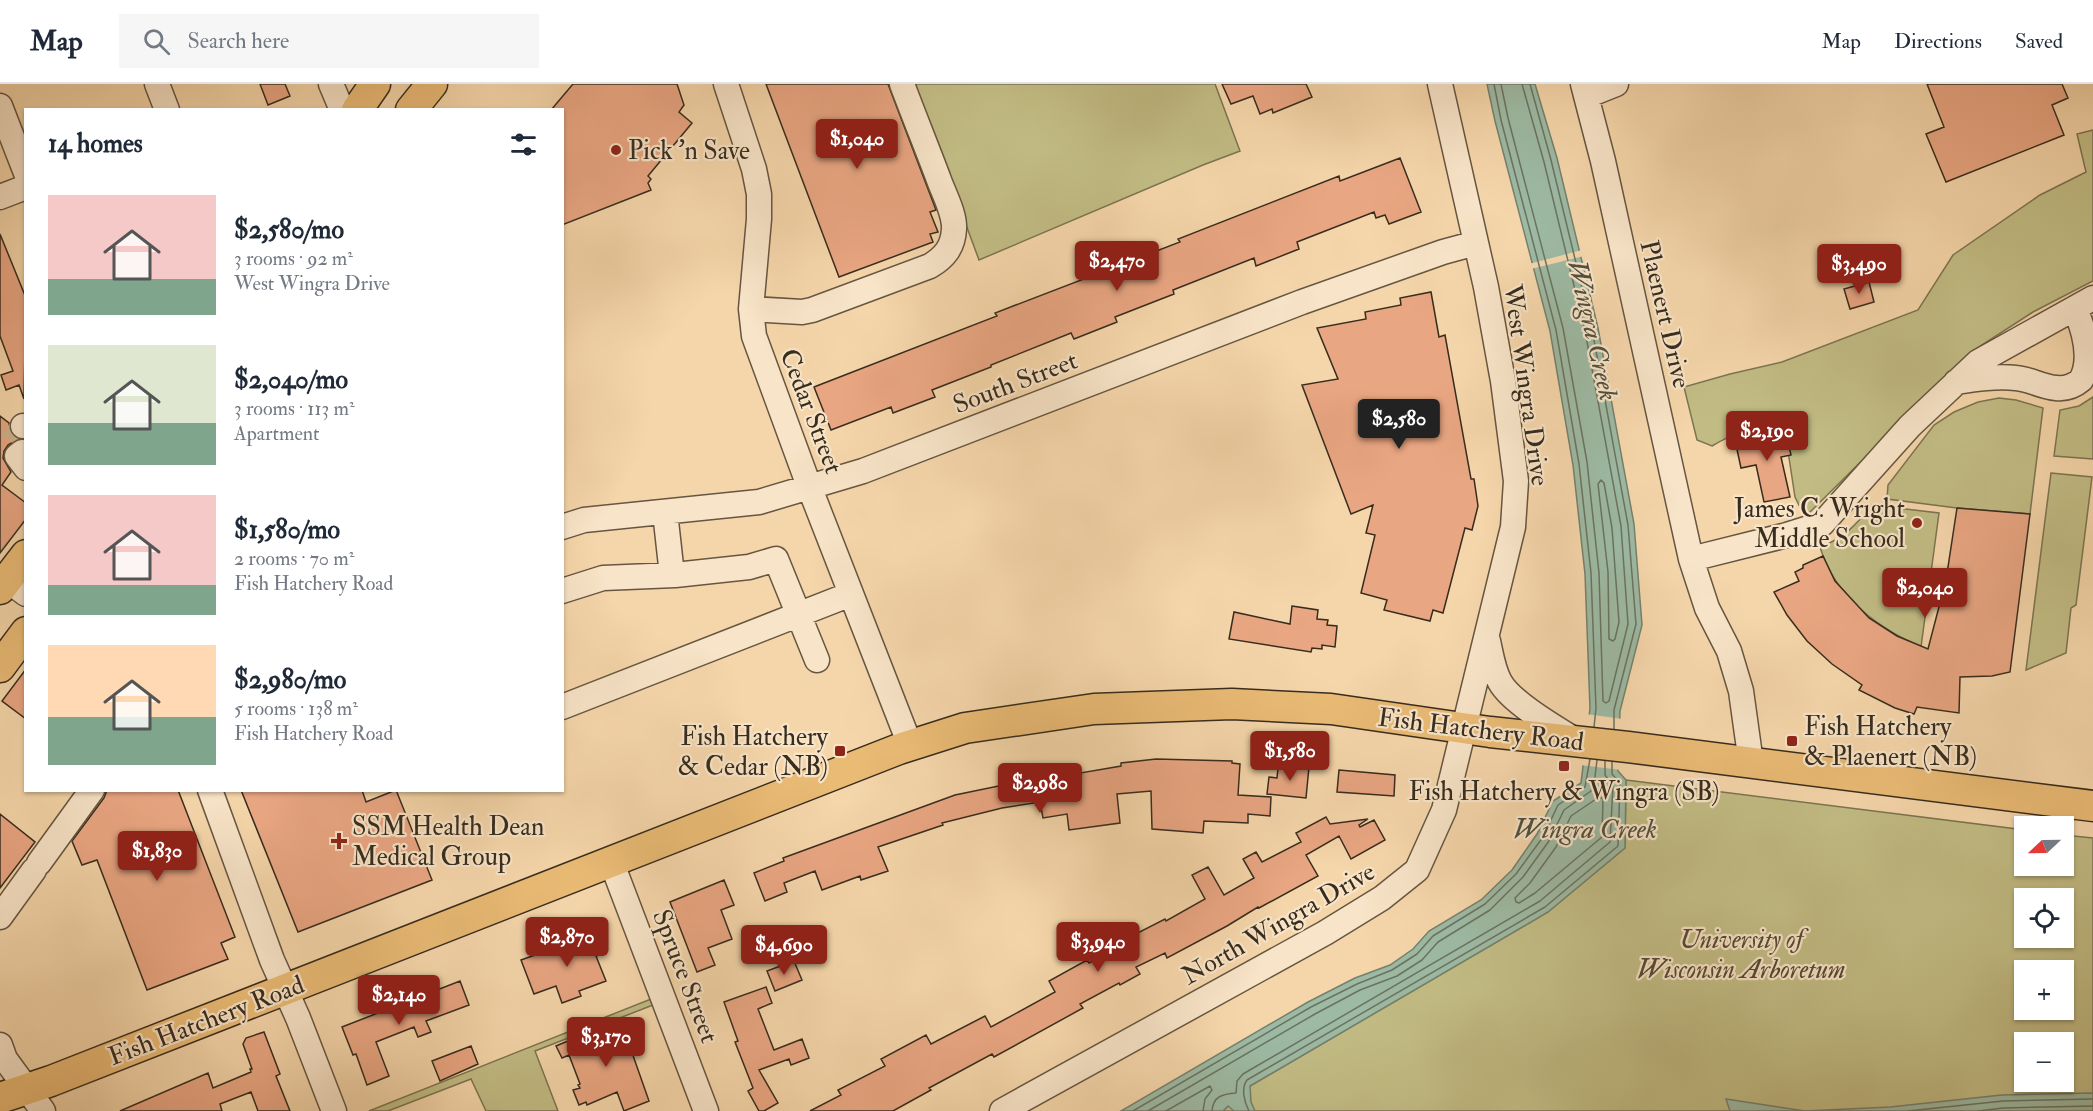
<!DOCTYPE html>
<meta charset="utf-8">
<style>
body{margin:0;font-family:"IM FELL Double Pica",serif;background:#f6f6f7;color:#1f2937;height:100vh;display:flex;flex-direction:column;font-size:22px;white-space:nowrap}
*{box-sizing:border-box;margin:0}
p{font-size:20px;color:#747a83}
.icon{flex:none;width:33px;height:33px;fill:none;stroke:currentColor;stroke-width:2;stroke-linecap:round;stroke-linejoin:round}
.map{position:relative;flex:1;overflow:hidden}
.details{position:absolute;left:24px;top:24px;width:540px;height:684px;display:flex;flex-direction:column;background:#fff;border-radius:0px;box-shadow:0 2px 4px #0004}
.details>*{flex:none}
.needle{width:39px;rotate:248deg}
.buttons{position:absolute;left:2014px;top:732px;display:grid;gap:12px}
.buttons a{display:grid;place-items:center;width:60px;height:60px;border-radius:0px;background:#fff;box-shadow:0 2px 4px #0004;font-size:30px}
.price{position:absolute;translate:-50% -51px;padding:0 14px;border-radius:6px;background:#8f2418;color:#fff;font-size:20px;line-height:39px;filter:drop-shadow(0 2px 3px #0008)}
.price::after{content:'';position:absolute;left:50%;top:36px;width:18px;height:14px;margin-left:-9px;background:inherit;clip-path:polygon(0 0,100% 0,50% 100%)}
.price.active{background:#222;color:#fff}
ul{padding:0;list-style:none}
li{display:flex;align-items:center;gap:18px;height:150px;padding:0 24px}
li span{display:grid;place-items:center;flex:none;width:168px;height:120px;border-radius:0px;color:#555}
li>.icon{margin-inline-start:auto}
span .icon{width:72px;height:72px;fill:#fffc;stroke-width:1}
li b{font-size:26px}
h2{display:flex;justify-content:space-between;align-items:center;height:72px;padding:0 24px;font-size:26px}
header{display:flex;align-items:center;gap:36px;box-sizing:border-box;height:84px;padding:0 30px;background:#fff;border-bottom:2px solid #e0e1e3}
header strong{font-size:28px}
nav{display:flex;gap:33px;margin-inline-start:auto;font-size:21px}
.search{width:420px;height:54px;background:#f6f6f7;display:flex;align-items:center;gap:15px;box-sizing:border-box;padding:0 21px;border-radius:0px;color:#747a83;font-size:22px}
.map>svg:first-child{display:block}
.green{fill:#c2bc84;stroke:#7c7451;stroke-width:1.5;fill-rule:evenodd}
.water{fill:#9dbaa4;stroke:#74816e;stroke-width:1.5}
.pier{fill:#f5d6aa}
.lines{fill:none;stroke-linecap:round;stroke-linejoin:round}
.shore{stroke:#6a7361;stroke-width:1.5}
.building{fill:#e9a682;stroke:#372c1e;stroke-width:1.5}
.minor-tunnel{stroke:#cfb48e;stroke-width:24;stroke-dasharray:24 12;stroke-linecap:butt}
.minor-casing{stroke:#665641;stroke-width:27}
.major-casing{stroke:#372c1e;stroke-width:33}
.minor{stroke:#f8e4c8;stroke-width:24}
.major{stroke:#eabb75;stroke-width:30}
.poi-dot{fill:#8f2418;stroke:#f8e4c8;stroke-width:2}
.labels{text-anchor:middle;stroke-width:4.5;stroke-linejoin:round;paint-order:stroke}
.poi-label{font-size:26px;fill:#372c1e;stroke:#f8e4c8;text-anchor:start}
.street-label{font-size:26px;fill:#372c1e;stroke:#f8e4c8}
.park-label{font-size:26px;font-style:italic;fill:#534932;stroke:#f8e4c8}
.water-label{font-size:27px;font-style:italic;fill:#505040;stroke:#f8e4c8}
</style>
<header>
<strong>Map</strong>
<div class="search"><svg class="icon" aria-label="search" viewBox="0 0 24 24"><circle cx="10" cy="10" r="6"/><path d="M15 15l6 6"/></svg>Search here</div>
<nav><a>Map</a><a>Directions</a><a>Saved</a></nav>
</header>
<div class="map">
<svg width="2093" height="1027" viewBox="0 0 2093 1027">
<rect width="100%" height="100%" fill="#f5d6aa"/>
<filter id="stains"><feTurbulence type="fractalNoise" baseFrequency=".00333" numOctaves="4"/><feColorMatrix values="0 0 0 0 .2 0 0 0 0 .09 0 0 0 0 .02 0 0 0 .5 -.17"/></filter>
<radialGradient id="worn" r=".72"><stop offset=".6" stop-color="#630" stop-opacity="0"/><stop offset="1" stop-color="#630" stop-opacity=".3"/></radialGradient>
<!-- green -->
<path class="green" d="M914,0H1215L1240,67L1203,81L979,176Z
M2093,46V197L2033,228L1974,266L1805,433L1795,413L1784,341C1761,338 1732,350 1712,362L1697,356L1684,303L1730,290L1782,278L1918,226L1953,171L2040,111L2086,88L2077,50Z
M2093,313V375L2054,372L2060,326L2079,322Z
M1999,314L2016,316L2043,324L2030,430L1957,424L1887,415L1888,401L1934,341L1954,328L1978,318Z
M2051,389L2092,393L2076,521L2071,524L2066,569L2026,586Z
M1872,421L1939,429L1921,563C1876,543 1835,513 1820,463C1843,455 1857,440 1872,421Z
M1626,696L2025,746V782H2064V751L2093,754V1027H1223L1250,1002L1548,828L1625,764ZM2025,814H2064V854H2025ZM2025,886H2064V926H2025ZM2025,958H2064V998H2025Z
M651,915L653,921L535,967L558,1027H486L471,995L388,1027H369Z"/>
<!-- water -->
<path class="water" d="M1487,0H1535L1557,74L1598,244L1634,440L1642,541L1620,627L1618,687L1626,696L1625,764L1548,828L1250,1002L1251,1018L1255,1027H1234L1228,1022L1223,1027H1121L1308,918L1355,894L1390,881L1413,865L1429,847L1481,816L1512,786L1537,750L1553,717L1581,699L1590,624L1585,490L1573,381L1550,247L1495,37Z
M2093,1009V1027H1730L1726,1015L1805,1027L1890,1023L2002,1011Z"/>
<!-- pier -->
<path class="pier" d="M1582,166L1584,172L1531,185L1529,180Z
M1586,630L1623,635L1621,686L1580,681Z"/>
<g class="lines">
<!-- shore -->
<path class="shore" d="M1494,0L1501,36L1556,246L1579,380L1591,489L1596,624L1594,643
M1501,0L1508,34L1563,244L1587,378L1599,489L1603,617L1606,619L1609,617L1628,540L1621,442L1585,247L1544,78L1522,0
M1530,0L1551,76L1592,245L1628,441L1636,540L1614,626V645
M1601,396L1604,399L1612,444L1619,538L1615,555L1613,557L1609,555L1608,488L1598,400Z
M1599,713L1603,715L1602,753L1535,809L1519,819L1516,818L1515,814L1530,799L1556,763L1571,732Z
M1133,1027L1311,923L1357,900L1392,886L1417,870L1433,852L1485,820L1516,790L1543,753L1558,721L1585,703L1590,675
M1148,1027L1315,930L1360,906L1397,892L1422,876L1438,858L1490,826L1523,793L1549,757L1564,726L1591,707L1594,701L1597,676
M1166,1027L1210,1002L1212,1006L1205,1015L1203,1027
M1212,1027C1213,1012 1223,1010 1236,1009L1237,997L1243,990L1540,817L1610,758L1613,702L1605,691V677
M1249,1027C1244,1018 1241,1004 1247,996L1545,823L1618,762L1620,699L1612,690V678
M1908,1027L2003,1017L2093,1015
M1978,1027L2003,1024L2093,1022"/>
</g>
<!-- building -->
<path class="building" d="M260,0H285L290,12L268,21Z
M573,0H677L684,21L679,28L692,39L648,92L651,95L648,99L651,106L562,141V26H551Z
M766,0H888L936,126L930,128L938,148L930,150L933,158L839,193Z
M1222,0H1306L1312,13L1273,29L1272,25L1260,30L1253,12L1231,20Z
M1927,0H2062L2068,14L2052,21L2064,51L1946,98L1926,50L1944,43Z
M1400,74L1421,128L1389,140L1385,131L1376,134L1374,128L1297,158L1299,165L1256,182L1254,174L1173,206L1174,210L1115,233L1117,238L1074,255L1071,249L991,281V283L932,306L935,313L893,329L891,323L831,346L814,303L997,232L995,229L1180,158L1178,155L1339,92L1340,97Z
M0,150L26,214L24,315L19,301L6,306L1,291L13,287L0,252Z
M1869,198L1874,218L1850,225L1844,205Z
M1431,208L1439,253L1445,251L1471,395H1474L1478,422L1472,446L1465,444L1443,529L1433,526L1430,537L1384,526L1387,516L1361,509L1375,451L1366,449L1373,421L1351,430L1302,301L1338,295L1317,244L1366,235L1365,228L1401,221L1400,214Z
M0,332L9,339L10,349L18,355L8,361L4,367L3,374L11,388L2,401L26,419V435L0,469Z
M1785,345L1791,371L1781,373L1790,413L1764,418L1756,381L1741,384L1735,356Z
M1957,424L2030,430L2010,588L1992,592L1960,593L1959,629L1917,623L1914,630L1895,624L1859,606L1862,601L1832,580L1807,557L1787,531L1774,508L1799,497L1795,488L1803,484V481L1823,472L1835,497L1869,534L1897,552L1928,565L1946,496Z
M1292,522L1318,526L1317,535L1328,536L1327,541L1337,542L1335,563L1322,561V565L1312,564L1311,568L1229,555L1234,528L1290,540Z
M26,585V635L2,617Z
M1156,675L1232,677V679L1240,680L1238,711L1271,713L1270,732L1248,730V739L1204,737L1203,749L1152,745L1151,707L1117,710L1120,739L1069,746L1067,730L1043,734L1040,718L1002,724L942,739L943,741L878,763L888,787L861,796L860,792L822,806L815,787L784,799L787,808L765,817L754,789L784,777L783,774L955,711L1023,697L1025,706L1081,696L1080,689L1121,682V679Z
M1288,681L1309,683L1306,714L1267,710L1269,693L1277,694L1278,684L1287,685Z
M1339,686L1395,691L1394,712L1337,708Z
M107,706H178L235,853L221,859L228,875L147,906L97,776L82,781L72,757L104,714Z
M241,706H362L366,718L396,706L432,796L298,848Z
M0,730L35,758L0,804Z
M1326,733L1330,740L1368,735L1359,741L1360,743L1374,736L1385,756L1351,775L1339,752L1306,771L1318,792L1259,824L1258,823L1227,842L1167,874L1165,869L1136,883L1140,890L1120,901L1119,899L1080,920L1083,924L994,973L992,970L929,1004L931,1006L893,1027H810L841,1011L838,1006L885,982L881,975L926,951L931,960L985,932L991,943L1055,908L1049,897L1087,876L1089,879L1119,863L1116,857L1129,850L1130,853L1165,835L1166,837L1205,815L1192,791L1208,783L1224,811L1254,794L1243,775L1256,768L1262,778L1301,758L1296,749Z
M724,796L734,821L721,826L732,855L708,864L715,881L697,888L670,818Z
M599,851L606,869L596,872L606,897L579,907L581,912L562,919L556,902L534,910L521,876L588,852L589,854Z
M794,877L802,896L775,907L767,887Z
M460,897L469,921L426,937L431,948L418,953L414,943L376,958L389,992L367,1001L356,970L353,971L342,943Z
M766,903L772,919L758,925L774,966L802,955L809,974L791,981L789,975L759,986L778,1019L764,1027H759L748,1007L753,1004L735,958L738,957L724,918Z
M622,940L649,1017L624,1027L617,1008L587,1021L586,1018L579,1021L573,1006L580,1004L578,1001L580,1000L569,971L562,974L556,962L575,954L576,958Z
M264,948L280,990L276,992L290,1027H258L251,1008L220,1020L222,1027H120L208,989L213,1004L251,988L250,985H252L243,960L246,954Z
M471,962L478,980L440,997L432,977Z"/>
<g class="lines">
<!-- minor-tunnel -->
<path class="minor-tunnel" d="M11,358L23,342"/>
<!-- minor casing -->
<g class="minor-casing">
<path id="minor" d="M157,0L167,26
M331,0L342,26
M726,0L754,85L759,110V135L751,225L754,252L809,402L910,661
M1583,0L1603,77L1691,475L1707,524L1729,567L1741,607L1751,679
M1586,12L1616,0
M0,22L26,89
M0,113L26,103
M751,225L802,228L812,226L930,182C945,173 953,163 954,145C955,130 944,110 939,96C927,64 914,32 902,0
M1956,298C1976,295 1996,292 2016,294C2030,295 2042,303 2056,304C2065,305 2074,302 2081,296C2093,275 2084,246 2075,224
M23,342H26
M22,368L17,372L26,384
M665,428L672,491
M562,443L584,436L759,418L863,387L1302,218L1443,168L1476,159
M1691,475L1787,451L1822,440L1910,342L1978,278L2093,214
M7,496L26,510
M562,507L603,494L675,491L749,483L776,475L817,576
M1488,557C1491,570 1493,586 1500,598C1511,618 1554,643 1575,656
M562,623L851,510
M210,706L272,876L298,934L334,1027
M611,777L706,1027
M39,779L92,706
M0,833L34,786
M0,961L5,975L43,1027
M1002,1027L1325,849L1382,814L1417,786L1444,726L1513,443L1516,397L1503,297L1486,203L1440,0"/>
</g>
<!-- major casing -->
<g class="major-casing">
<path id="major" d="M357,26L375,0
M411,26L432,0
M0,505L26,471
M0,583L26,548
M0,1014L51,997L899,665L965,644L1094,625L1232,620L1331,625L1490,648L1628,663L2093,722"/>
</g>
<!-- minor -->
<use href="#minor" class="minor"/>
<!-- major -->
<use href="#major" class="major"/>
</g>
<!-- markers -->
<g class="poi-dot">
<circle cx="616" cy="66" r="6"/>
<circle cx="1917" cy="439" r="6"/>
<rect x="1786" y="651" width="12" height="12" rx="3"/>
<rect x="834" y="661" width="12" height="12" rx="3"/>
<rect x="1558" y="676" width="12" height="12" rx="3"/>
<path d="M336 748h6v6h6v6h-6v6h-6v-6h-6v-6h6z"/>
</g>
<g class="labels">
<!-- poi labels -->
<g class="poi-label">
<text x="628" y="75">Pick 'n Save</text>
<text x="1905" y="433" text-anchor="end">James C. Wright<tspan x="1905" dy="30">Middle School</tspan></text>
<text x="1804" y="651">Fish Hatchery<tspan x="1804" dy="30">&amp; Plaenert (NB)</tspan></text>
<text x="828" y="661" text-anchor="end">Fish Hatchery<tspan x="828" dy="30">&amp; Cedar (NB)</tspan></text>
<text x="1564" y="716" text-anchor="middle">Fish Hatchery &amp; Wingra (SB)</text>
<text x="352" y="751">SSM Health Dean<tspan x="352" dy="30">Medical Group</tspan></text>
</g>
<!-- street labels -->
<g class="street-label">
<text transform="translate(1666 230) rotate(77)" y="9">Plaenert Drive</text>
<text transform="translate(1015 298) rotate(-21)" y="9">South Street</text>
<text transform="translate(1527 301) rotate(82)" y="9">West Wingra Drive</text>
<text transform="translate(812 327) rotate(69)" y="9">Cedar Street</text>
<text transform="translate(1481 645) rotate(7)" y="9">Fish Hatchery Road</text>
<text transform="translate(1278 839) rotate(-30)" y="9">North Wingra Drive</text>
<text transform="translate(686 892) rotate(69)" y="9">Spruce Street</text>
<text transform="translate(206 936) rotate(-21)" y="9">Fish Hatchery Road</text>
</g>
<!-- park labels -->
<g class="park-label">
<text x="1741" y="864">University of<tspan x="1741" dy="30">Wisconsin Arboretum</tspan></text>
</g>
<!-- water labels -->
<g class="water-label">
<text transform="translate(1593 246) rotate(77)" y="9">Wingra Creek</text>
<text x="1585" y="754">Wingra Creek</text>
</g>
</g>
<rect width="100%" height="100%" filter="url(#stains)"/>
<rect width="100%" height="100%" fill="url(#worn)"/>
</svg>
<div class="buttons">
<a><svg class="needle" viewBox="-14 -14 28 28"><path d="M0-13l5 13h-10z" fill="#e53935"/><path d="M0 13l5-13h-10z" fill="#747a83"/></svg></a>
<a><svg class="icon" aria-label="locate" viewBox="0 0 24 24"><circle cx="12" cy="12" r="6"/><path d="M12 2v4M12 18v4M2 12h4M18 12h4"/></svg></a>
<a>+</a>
<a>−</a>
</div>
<b class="price" style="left:857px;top:86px">$1,040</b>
<b class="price" style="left:1117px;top:208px">$2,470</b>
<b class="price" style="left:1859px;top:211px">$3,490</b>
<b class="price active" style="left:1399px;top:366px">$2,580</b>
<b class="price" style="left:1767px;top:378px">$2,190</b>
<b class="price" style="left:1925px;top:535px">$2,040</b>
<b class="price" style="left:1290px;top:698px">$1,580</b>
<b class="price" style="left:1040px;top:730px">$2,980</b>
<b class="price" style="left:157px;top:798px">$1,830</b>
<b class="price" style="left:567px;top:884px">$2,870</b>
<b class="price" style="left:1098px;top:889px">$3,940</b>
<b class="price" style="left:784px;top:892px">$4,690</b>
<b class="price" style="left:399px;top:942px">$2,140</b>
<b class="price" style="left:606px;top:984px">$3,170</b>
<section class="details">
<h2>14 homes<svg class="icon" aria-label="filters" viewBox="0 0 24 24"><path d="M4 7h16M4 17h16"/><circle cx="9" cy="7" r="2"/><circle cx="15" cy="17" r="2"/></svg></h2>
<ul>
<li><span style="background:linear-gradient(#f6c9c9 70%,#7fa58c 0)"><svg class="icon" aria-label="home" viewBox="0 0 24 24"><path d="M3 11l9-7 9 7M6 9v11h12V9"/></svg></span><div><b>$2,580/mo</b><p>3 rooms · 92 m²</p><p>West Wingra Drive</p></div></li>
<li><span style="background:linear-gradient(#dfe7d0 65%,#7fa58c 0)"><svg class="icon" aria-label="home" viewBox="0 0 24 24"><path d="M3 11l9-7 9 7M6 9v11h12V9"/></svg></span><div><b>$2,040/mo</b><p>3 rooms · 113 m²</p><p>Apartment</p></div></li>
<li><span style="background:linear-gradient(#f6c9c9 75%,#7fa58c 0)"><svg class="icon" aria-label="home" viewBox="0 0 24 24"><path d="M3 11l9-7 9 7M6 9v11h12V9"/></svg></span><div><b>$1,580/mo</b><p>2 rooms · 70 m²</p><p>Fish Hatchery Road</p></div></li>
<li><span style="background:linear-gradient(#ffd9b3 60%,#7fa58c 0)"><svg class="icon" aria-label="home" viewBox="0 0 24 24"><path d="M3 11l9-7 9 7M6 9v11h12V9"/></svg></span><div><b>$2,980/mo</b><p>5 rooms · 138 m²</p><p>Fish Hatchery Road</p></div></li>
</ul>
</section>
</div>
